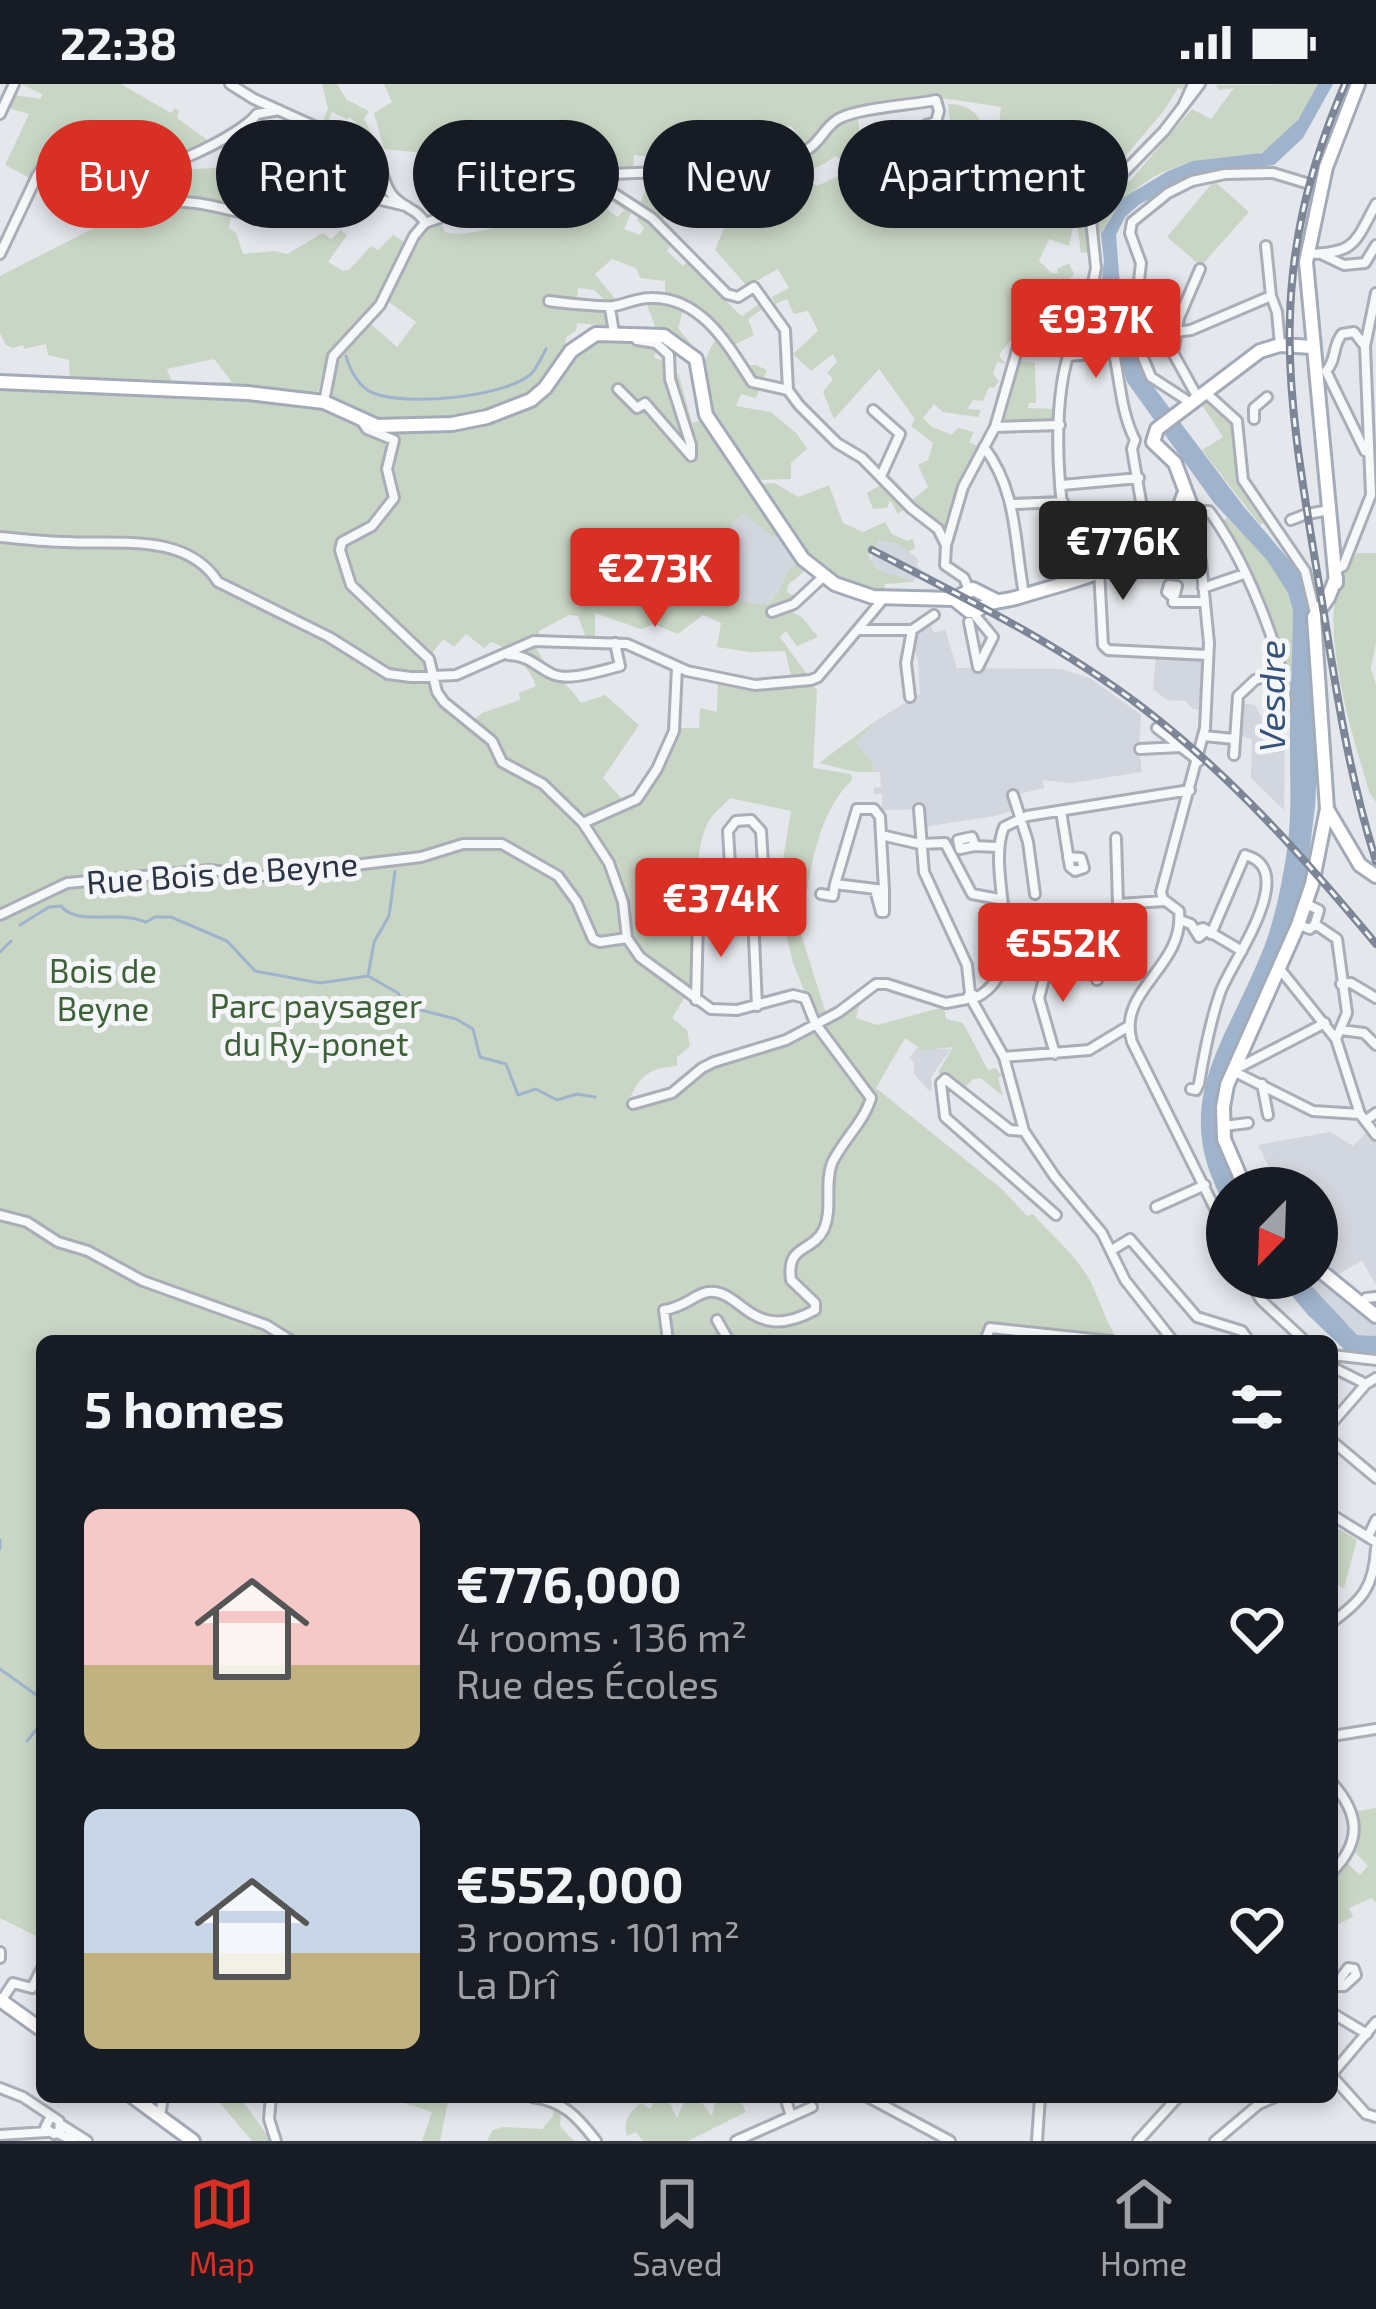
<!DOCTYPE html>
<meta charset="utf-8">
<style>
body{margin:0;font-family:"Exo 2",sans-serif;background:#20242c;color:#f1f3f6;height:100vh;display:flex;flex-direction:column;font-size:45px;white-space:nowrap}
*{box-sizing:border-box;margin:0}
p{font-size:39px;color:#9ea1a6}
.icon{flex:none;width:66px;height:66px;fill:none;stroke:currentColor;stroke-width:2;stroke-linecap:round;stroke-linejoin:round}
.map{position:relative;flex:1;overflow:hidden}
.side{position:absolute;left:36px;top:1251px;width:1302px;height:768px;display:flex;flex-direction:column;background:#171b24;border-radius:18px;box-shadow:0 6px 18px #0003}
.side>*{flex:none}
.top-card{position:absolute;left:36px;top:36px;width:1305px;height:108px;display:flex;gap:24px}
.needle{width:78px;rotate:203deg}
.fabs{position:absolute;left:1206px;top:1083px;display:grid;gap:24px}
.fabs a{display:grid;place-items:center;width:132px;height:132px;border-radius:50%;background:#171b24;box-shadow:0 6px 18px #0003;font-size:60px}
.price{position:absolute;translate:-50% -102px;padding:0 27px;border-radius:12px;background:#d93025;color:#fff;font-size:39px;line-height:78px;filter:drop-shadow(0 3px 6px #0008)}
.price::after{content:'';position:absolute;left:50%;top:72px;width:36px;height:27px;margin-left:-18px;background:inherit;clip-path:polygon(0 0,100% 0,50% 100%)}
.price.on{background:#222;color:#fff}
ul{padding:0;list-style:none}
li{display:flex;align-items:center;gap:36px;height:300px;padding:0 48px}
li span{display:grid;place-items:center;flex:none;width:336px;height:240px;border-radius:18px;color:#555}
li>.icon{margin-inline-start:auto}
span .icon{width:144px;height:144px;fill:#fffc;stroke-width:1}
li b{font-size:51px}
h2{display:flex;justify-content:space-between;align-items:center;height:144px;padding:0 48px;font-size:51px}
.tag{padding:0 42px;border-radius:54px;background:#171b24;box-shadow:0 6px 18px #0003;font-size:42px;line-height:108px}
.tag.on{background:#d93025;color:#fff}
.status{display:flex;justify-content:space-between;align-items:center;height:84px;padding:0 60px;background:#171b24;direction:ltr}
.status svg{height:33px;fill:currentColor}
.tabs{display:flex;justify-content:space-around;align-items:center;height:168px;border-top:3px solid #363941;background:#171b24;font-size:33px;color:#9ea1a6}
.tabs a{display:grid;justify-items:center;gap:6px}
.tabs .on{color:#d93025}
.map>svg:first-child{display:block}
.built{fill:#d2d6de}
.green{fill:#c9d6c5;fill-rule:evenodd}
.water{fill:#9fb4cc}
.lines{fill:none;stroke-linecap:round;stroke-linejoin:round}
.stream{stroke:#9fb4cc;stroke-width:3}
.minor-casing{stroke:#a9aeb7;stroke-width:14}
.major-casing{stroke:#a3abb8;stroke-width:18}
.minor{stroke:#f7f8fa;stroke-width:8}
.major{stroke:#fff;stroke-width:12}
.rail-casing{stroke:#7d8696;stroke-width:8}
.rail{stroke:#f4f6f9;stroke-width:3;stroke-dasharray:9;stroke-linecap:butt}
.labels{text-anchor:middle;stroke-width:10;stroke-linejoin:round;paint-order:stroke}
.street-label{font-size:33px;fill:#2b3445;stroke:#f4f6f9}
.park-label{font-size:33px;fill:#3f6138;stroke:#f4f6f9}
.water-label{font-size:36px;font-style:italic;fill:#34527a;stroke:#f4f6f9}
</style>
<div class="status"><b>22:38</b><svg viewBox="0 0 49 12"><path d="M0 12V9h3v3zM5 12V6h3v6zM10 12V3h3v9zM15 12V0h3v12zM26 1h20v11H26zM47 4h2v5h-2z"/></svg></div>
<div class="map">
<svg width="1376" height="2057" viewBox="0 0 1376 2057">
<rect width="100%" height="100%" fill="#e4e7ec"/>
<!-- built -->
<path class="built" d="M744,428L773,453L782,445L804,478L789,484L778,509L766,520L744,522L728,514L703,478L700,465L710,466Z
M886,456L905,464L919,476L917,482L921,485L913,498L883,488L871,478L873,460Z
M928,537L934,549L945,545L957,584L1061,585L1090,594L1141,631L1139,666L1142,688L1071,699L1043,696L1044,704L1011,712L1014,726L995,732L923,743L920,725L882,726V710H874V704L881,703L880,688H874L873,679L856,659L877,636L920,610L918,577L912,558L914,549Z
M1156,572L1206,574L1202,626L1193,625L1185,617L1167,616L1153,605Z
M1238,619L1255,621L1260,632L1285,625L1284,726L1251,694L1252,655L1236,651Z
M917,964L951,965L931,993L932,1005L929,1007L914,990V978L909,974Z
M1368,1047L1376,1058V1201L1362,1177L1333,1193L1317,1178V1104H1279L1258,1061L1330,1048L1353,1062Z
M1317,1193L1363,1231L1376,1237V1252L1357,1251L1324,1220L1304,1194Z"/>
<!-- green -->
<path class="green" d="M21,0H121L171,29L175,24L179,27L177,34L213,60L168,79L117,91L64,63L34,109L31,107L35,97L5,81L29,30L5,23L12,11L41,15L42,10Z
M322,0H337L347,16L369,27L364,35L379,63L376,68L368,64L372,55L350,33L347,35L332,28L325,44L321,42L328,25Z
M384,0H1189L1186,7L1178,4L1166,24L1113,87L1129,98L1192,25L1211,35L1234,4L1219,6L1216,1L1318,0C1307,24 1290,53 1267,66C1252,74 1228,73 1212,75C1163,80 1122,106 1101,150L1093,148L1090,168L1081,169L1077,138H1074L1069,162L1049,155L1039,177L1052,189H1058L1057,185L1069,179L1074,190L1064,200L1057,198L1026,218L1028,234L999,271L1006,280L997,278L993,290L999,297L994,304L989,303L983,317L973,316L967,325L981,326L978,333L943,328L934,320L923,334L932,343L952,351L958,344L974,348L969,358L981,364L959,408L946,449L910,420L898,430L890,416L887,424L873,425L867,409L886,398L912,416L928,403L918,381L928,376L933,359L911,342L915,335L879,285L834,335L823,308L833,295L827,289L837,278L833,270L811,287L793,270L818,247L808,227L794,230L787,215L775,220L772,213L789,204L778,185L747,202L715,166L726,139L713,109L715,102L701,91L722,88L729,127L736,131L739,139L748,128L741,112L746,111L742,87L750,88V104L757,118L784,105L776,91L750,82L783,75L797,100L807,96L817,102L851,86L836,72C822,81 811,90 794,84L787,70L802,66L799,52L791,42L772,45L765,52L767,63L760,38L751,43L750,63L718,67L719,82L699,85L698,78L634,71L633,85L584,88L582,54L566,57L563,52L550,58L552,67L524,74V79L511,78L508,65L490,68V74L481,76V80L462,86L455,72L384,65L374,29L392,18ZM942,14L1001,23L999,40L981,38C974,24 962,20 948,20L953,64L895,67L894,76L861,60L858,35L848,37L853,27Z
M166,82L172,86L216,84L230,105L221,126L231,130L229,144L236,149L243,170L275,167L287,170L323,149L331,155L341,146L347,151L328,178L343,187L349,186L371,162L378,166L393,151L406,159L381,212L327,274L317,312L186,304L189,299L232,298L214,275L167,285L171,296L185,298L183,303L70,297L69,276L48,271L46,260L24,265L23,261L13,264L6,261L0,249V192L110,136L120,139L134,131L148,114L123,97Z
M668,92V113L675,118L660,139L639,122L650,93Z
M568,97L585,100L583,116L603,124L612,111L608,126L618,133L624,126L613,118L618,111L638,124L630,131L624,145L640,151L644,144L637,136L641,126L674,158L667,167L683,182L689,176C710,195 723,217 742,232L759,220L750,209L754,207L767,222L748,235L754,251L734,261L694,222L665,212V197L640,194L636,184L612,175L595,190L616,216L610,221L594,206L578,204L577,217L609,226L608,242L577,239L576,247L566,253L564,269L610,251L658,263L654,273L660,276L665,273L679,292L692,339L706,335L782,445L773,453L743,429L710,466L701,465C707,501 731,522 767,520L778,509L789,484L804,478L809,483L788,501L787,508L796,513L790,527L802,533L818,553L797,562L786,547L780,553L808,592L792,596L785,567L750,568L717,563L721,539L703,531L678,550L654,540L641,545L595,529V554H586L578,532L569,531L539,547V552L533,556C545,587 563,592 581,619L605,611L639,641L603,694L624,717L584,737L542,695L506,678L471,638L482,629L520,616L519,609L536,602C530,584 510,563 491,558L484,564L466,550L454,563L443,555L430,572L434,611L490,660L500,681L541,700L576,734L628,829L588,740L639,716L676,651V644H699L700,624L717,628L718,594L738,598L739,602L808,599L817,606L813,684L851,690L852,696C816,730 810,790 802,836L801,850L826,930L819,935L861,915L856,934L877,941L944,923L946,935L963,939L988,986L996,984L999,989H1005L998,994L1003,1012L981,994L973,995L963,1006L938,988L953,963L922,966L905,954L876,1004L1003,1106L1027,1132L1033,1130C1053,1153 1082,1176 1094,1205C1102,1223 1107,1239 1118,1257H42V1855L0,1834V298L325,319C332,306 329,292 334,278C340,261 358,250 371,240L397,263L416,238L385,215C400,186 409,149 441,139L445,148C465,155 504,140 527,136L528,130L542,127L535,106ZM730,714L791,727L777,811L793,879L817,938C779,960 741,965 703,983C673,998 666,1018 628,1019C639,992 648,984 677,982V973L690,962L687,946L672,934L686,911L695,912C695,871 689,768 710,735C715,728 724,721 730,714Z
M1214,97L1249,128L1201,182L1167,153Z
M645,215L684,223L678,244L698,269L657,248Z
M717,254L740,282L756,281L767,286L756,314L741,310L736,322L771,328L797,350L807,365L791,379V395L753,396C727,354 681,300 717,254Z
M1014,276L1035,279L1036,319H1029L1028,324L1057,325V338L998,340Z
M1204,314L1233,341L1240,397L1267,437L1260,441L1202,366L1223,353L1200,318Z
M774,399L799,413L829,401L843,439L863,448L885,438L892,450L907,457L913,455L915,465L909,467L895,459L879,457L869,471C874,492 897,489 913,498L885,500L884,509C813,499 796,455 759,400Z
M1227,434C1251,459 1288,489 1293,527C1296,545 1293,566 1294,584L1285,594L1231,456L1222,437Z
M1357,469H1376V559L1371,584L1376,601V718L1370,710C1354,657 1318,545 1341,493C1344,485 1352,476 1357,469Z
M877,636L856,659L873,679L874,688H855L819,679Z
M1332,1441L1357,1456L1344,1504L1332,1500Z
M1376,1724V1819L1372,1814L1349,1824L1353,1833L1332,1843V1794L1347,1779L1360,1791L1368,1782L1354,1767L1359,1751L1357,1727Z
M215,2013H240L271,2057H252Z
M402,2013H449L440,2057H422L432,2028L401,2018Z
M657,2013H667L677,2034L684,2018H701L712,2032L716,2013H739L746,2028L688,2057H643L636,2048L627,2052C622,2037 630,2028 641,2019L650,2025Z
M553,2018L561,2024L560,2042L574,2057H487L493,2046L503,2043L542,2045L553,2032Z"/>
<!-- water -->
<path class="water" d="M1318,0H1333L1303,54L1274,81L1194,92L1140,120L1125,133L1116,151L1123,239L1147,294L1244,423L1308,498L1317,687L1315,722L1305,806L1292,846L1229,986L1224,1069L1241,1104H1227V1124C1168,1023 1222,965 1260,873C1274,841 1282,800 1287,766C1293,725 1289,686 1290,646C1290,606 1293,566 1293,526L1288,509L1267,476L1214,419L1127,298L1101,204L1104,177L1101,150L1123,114L1168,87L1193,77L1262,69L1298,36Z
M1277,1194H1304L1357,1251L1376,1252V1272L1347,1268L1308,1231Z"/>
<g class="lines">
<!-- stream -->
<path class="stream" d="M346,272C349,284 359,304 373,309C405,322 503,314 531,290C537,284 542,272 546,265
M20,841L49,823L61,822C78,843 115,825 146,838L155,833H171L227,857L255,887L320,899L368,892L398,909L405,922L456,935L473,945L480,973L506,980L518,1011L536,1005L557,1016L577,1010L595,1013
M0,868L11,857
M368,892L374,858L389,832L395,787
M0,1456V1465
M0,1585L42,1615
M27,1657L42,1639"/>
<!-- minor casing -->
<g class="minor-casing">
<path id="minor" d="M230,0L254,15L371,68C385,81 381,100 394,113C405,125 418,125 425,139
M1184,20L1193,0
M0,30L14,0
M120,94C150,93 240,53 257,30L279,26
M576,94L601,101L652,134L727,210L738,213L754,203L785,246L788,306L799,321L837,359L862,374L911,424L938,445L946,461L945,481L964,494L969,506
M1266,162L1271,212
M0,170L37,92L57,64C76,67 100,81 116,93C124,99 128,106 138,110C160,119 180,116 202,120C240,126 288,149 312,105L323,102L406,122
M1308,170C1356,169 1354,160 1376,120
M1323,171L1344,181L1365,179L1376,161
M1090,214L1096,184L1091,136L1098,115L1164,47L1200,0
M1090,214C1124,254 1112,311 1135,356
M549,217C561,219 604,223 614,222C626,220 637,214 650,214C701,212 728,261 752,298L788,306
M610,224L614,249
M1079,230L1084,215
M1176,248L1191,246L1271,212L1277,228L1280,261
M1072,260C1049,320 1058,432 1076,494
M1067,272L1094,270L1099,254L1108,249
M1326,287L1365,367
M1326,287C1337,276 1332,262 1342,250L1354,248L1364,261
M618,305L637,324L645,319L691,372V361L670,295L669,271L656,259L637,256
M1206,309L1237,337L1243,396L1305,487L1315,529
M1198,314L1173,269L1179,234L1200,185
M324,318L333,272L380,221L414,152L425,139L505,111L586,91L712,86L805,67C821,59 824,42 840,34C860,24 911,21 936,16L939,27L936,38L926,41
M1191,319L1151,293L1139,264L1128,219L1130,207L1139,197L1141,179L1130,149L1132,138L1168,109L1192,97L1225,90L1273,89L1306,99
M873,326L900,350L881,392
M1254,335V324L1267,313
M362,338L367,345L394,356L387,385L394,414L372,442L342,458L340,466L351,501L429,575L437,608L444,618L492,657L502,678L543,700L583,739L609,779L623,818L627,854
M995,343L1060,341
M1135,356L1132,365L1145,441L1150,450
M984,363C1018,408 1014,457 1024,510
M1062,401L1139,394
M1013,420L1063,418
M1193,427H1209C1242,470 1285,569 1286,623
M1313,429L1329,426
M1192,431L1201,478L1209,559L1205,644L1161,808L1163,815L1179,827C1185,883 1116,906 1132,958L1227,1149
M1291,436L1304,431
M0,453C22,455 45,458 67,458C117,461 186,448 218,498L329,553L388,590L411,593L456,591L534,557L627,560L687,587L755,601L811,596L818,593L884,514
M947,458L963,403L995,343L1018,263L1035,235L1054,217L1090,214
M1099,486L1103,561L1108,566L1208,571
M1336,486L1343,482L1371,411L1365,262L1376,209
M1203,504L1244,490
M1174,514L1167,508L1169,501L1177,502L1173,518H1203
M772,528L794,520L823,493
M969,538L978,583L993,553L973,529
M859,546H912
M509,571C530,572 535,582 552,590C569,598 603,586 620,582L615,559
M910,613L906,579L912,546L934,531
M1157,644L1180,662
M1204,652L1234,655
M1140,665L1181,663L1199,677
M1234,671L1238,612L1255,596L1282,586
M1013,711L1028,758L1035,810
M857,725H874L880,733L884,806L835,800Z
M919,725L924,788L967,881L970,909
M1061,727L1070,783L1075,787L1084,784L1081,774L1068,773
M583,739L637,715L657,685L674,647L677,583
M881,751L920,760L945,759L972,810L999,815
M1116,754L1118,820
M975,762L960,765L958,756L972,753L975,762L997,763
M875,806L881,828H884V806
M752,809L740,808L731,799L728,747L736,737L751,736L761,747L764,797L752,809L757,922
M821,810L833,812L835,800
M1306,820L1319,826L1315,840
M0,831L67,799L210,786L263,792L421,773L463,760H502L558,792L577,818L593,855L600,858L627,854
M1180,836L1191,840L1199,853L1205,848
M1299,841L1310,845L1315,840L1337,855L1347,929L1336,955
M1197,846L1203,844L1242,867
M627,854L640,873L711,925L737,926L793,911L805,914L815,939L871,1014C864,1038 843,1056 832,1079C824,1100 833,1124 824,1145C812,1170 786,1159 791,1196L815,1219V1226C751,1261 742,1204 708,1208C695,1210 685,1223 664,1226L668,1257
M1089,861L1097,896
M1050,872L1039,914L1055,970
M1002,884L1089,861L1106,843L1118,820L1165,817
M1279,884L1336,955L1360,1030L1376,1051
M1341,900L1351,899L1376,914
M696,916L698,834
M973,918L1004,973L1024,1047L1055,1093L1102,1149L1125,1196L1173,1257
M1341,946L1364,949L1376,961
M1004,973L1089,966L1127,943
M1234,986L1325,939
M1233,987L1313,1027L1360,1030
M1262,1000L1268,1031
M1191,1005L1196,1006L1199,1000C1204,970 1210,938 1220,909C1229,881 1302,786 1245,771L1211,850
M633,1020L672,1009L702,984L714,978L786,956L839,928L876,900H887L946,919L967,915L970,909L977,913C1034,884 984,791 1004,743L1027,732L1190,706
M1365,1037L1376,1029
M1224,1042L1248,1039
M1024,1047L1010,1046L945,995L941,999L945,1033L1056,1131
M1156,1123L1205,1101
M0,1131L27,1138L58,1158L88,1167L143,1197L266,1241L290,1256
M1112,1166L1130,1155L1197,1233L1242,1247L1249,1257
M1248,1194L1261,1216L1305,1257
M1361,1221L1366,1214L1376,1213
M717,1236L729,1257
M985,1257L990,1244L1111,1257
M1332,1271L1376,1276
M1332,1283L1366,1300
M1332,1339L1366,1300L1376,1294
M1332,1357L1376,1394
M1332,1431L1376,1458
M1368,1453L1376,1436
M1332,1538C1363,1516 1374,1502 1376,1464
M1332,1652L1376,1645
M1332,1699C1360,1730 1362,1758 1332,1788
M0,1868V1874
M1332,1906L1348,1884L1354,1885L1356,1891L1344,1902H1334
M1,1917L13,1899L32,1904L42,1884
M1332,1929L1367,1950
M1332,1990L1376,1938
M1332,1992L1366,2030L1376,2033
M0,2004L23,2013L59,2037L60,2046L54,2050L45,2044L50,2034
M271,2013L269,2035L276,2057
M532,2013C563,2017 577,2032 596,2057
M785,2013L791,2032
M868,2013L950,2057
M160,2032L163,2013
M60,2040L87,2057
M57,2049L74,2057
M0,2051L47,2048
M736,2057L812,2023
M1037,2057L1040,2013
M1138,2057L1178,2013
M1215,2057L1259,2020L1275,2013"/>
</g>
<!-- major casing -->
<g class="major-casing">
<path id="major" d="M0,298L248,309L324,318L377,342L452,340L487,333L531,316L545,304L571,267L596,250L664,252L696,275L706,331L803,475L835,500L873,513L954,515L973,505L997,517
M1181,432L1189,434L1193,427L1175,379L1153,358L1157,345L1260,267L1280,261L1312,263
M1336,499L1306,178L1326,83L1358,0
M954,515L969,527H976C990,516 1003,518 1019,513C1054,502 1094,493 1126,476C1150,464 1155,436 1179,424L1185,408
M1327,725L1360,781L1376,792
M1245,1104L1224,1055L1223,1023L1227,1001L1298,841L1312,800L1327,725L1314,533L1328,514L1336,494
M1317,1184L1376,1232
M0,1916L42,1946
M133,2013L193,2057"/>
</g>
<!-- minor -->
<use href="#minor" class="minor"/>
<!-- major -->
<use href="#major" class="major"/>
<!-- rail casing -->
<g class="rail-casing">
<path id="rail" d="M1345,0C1261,195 1289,318 1322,518C1336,605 1349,692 1376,777
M872,466C965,514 1059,560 1143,624C1232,692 1305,775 1376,860"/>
</g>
<!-- rail -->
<use href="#rail" class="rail"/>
</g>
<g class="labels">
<!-- street labels -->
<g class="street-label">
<text transform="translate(222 789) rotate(-4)" y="12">Rue Bois de Beyne</text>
</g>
<!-- park labels -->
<g class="park-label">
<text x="103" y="899">Bois de<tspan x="103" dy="38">Beyne</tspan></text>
<text x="316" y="934">Parc paysager<tspan x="316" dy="38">du Ry-ponet</tspan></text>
</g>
<!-- water labels -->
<g class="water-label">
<text transform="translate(1272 612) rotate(-90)" y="13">Vesdre</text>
</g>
</g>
</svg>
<div class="fabs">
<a><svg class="needle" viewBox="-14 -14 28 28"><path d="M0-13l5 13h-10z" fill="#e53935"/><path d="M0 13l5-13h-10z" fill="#9ea1a6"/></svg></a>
</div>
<b class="price" style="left:1096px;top:297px">€937K</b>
<b class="price on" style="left:1123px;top:519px">€776K</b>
<b class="price" style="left:655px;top:546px">€273K</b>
<b class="price" style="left:721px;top:876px">€374K</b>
<b class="price" style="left:1063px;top:921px">€552K</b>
<div class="top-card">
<a class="tag on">Buy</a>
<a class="tag">Rent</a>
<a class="tag">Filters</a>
<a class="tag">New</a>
<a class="tag">Apartment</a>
</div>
<section class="side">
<h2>5 homes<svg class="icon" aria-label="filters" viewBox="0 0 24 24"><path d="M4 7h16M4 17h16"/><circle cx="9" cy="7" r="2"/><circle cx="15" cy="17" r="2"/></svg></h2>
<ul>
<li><span style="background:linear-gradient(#f6c9c9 65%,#c2b280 0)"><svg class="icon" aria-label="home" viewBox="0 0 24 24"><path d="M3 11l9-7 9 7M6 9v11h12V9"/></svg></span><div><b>€776,000</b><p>4 rooms · 136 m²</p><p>Rue des Écoles</p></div><svg class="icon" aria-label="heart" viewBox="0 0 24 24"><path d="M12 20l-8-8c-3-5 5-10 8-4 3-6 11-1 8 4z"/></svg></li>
<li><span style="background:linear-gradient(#c9d6e8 60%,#c2b280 0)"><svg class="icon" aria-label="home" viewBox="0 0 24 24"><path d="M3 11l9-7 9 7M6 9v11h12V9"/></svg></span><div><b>€552,000</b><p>3 rooms · 101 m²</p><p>La Drî</p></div><svg class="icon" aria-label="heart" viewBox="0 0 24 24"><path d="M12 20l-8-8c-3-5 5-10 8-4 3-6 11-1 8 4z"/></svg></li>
</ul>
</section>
</div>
<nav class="tabs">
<a class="on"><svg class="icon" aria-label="map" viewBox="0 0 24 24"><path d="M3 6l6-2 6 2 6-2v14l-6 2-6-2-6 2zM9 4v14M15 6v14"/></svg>Map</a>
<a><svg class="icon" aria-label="saved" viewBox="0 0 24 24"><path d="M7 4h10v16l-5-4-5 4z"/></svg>Saved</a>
<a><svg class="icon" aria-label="home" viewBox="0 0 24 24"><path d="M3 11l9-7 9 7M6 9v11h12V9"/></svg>Home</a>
</nav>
